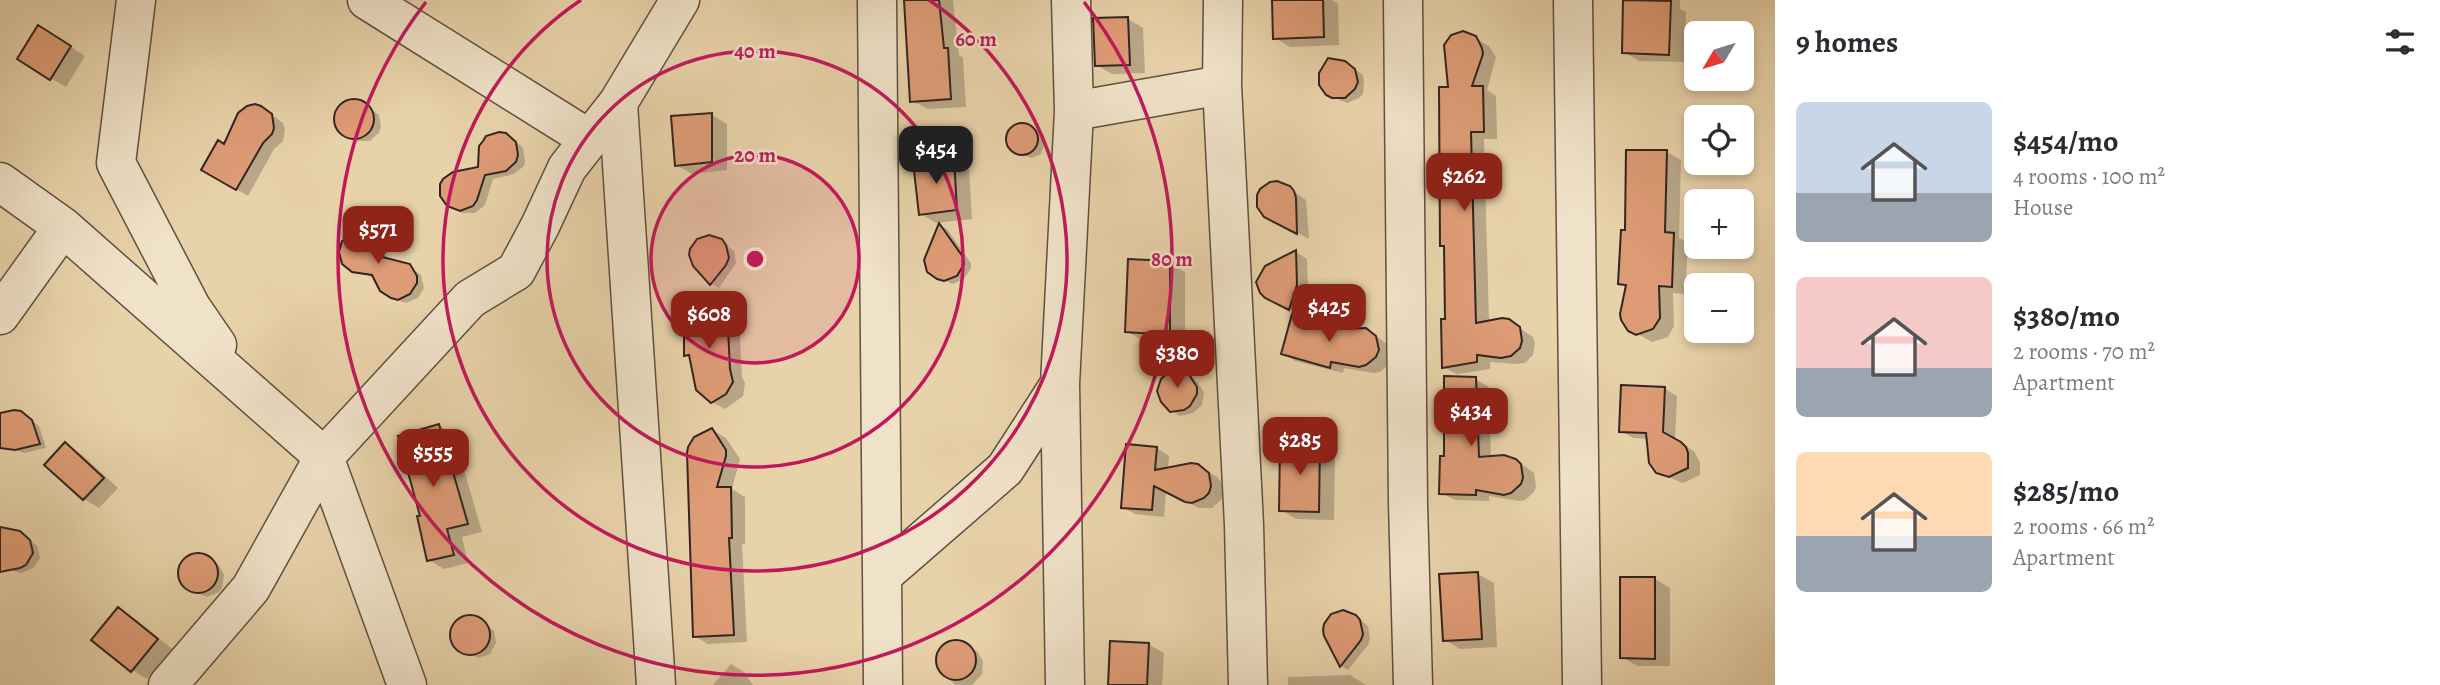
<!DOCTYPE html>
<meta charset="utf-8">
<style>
body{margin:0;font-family:Alegreya,serif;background:#f2f2f3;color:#2b2b33;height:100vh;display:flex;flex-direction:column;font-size:26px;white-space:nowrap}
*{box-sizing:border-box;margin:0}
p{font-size:23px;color:#7c7c81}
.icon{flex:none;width:38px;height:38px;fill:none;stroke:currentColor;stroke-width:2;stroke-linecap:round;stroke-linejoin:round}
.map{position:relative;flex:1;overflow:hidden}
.drawer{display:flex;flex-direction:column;background:#fff;width:665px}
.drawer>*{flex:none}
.needle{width:46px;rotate:232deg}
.buttons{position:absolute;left:1684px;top:21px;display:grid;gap:14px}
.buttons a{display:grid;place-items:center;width:70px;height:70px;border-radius:10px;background:#fff;box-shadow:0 4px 10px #0003;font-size:35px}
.price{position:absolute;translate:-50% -60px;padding:0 16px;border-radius:14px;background:#8f2418;color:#fff;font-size:23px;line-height:46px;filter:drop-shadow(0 2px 4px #0008)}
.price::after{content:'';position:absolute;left:50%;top:42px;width:21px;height:16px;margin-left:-10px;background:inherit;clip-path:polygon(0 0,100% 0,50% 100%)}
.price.active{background:#222;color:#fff}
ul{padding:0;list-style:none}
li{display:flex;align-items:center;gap:21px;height:175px;padding:0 21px}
li span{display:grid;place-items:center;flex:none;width:196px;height:140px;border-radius:10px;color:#555}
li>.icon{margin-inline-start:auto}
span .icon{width:84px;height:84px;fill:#fffc;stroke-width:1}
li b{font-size:30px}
h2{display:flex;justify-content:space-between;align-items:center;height:84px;padding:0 21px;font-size:30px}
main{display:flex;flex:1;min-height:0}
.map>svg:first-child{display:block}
.shadow{fill:#0003}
.building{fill:#de9c76;stroke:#322520;stroke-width:2}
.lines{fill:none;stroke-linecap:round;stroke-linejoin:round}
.minor-casing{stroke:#605042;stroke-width:41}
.minor{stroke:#f0e2c8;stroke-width:38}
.ring{fill:none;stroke:#c2185b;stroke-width:3.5}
.centre{fill:#c2185b;stroke:#f0e2c8;stroke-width:3.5}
.ring-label{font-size:21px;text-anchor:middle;font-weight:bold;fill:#c2185b;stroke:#f0e2c8;stroke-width:5;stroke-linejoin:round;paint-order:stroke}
</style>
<main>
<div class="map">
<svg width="1775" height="685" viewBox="0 0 1775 685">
<rect width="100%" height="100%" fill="#e8d2aa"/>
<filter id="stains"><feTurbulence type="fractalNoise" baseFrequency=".00286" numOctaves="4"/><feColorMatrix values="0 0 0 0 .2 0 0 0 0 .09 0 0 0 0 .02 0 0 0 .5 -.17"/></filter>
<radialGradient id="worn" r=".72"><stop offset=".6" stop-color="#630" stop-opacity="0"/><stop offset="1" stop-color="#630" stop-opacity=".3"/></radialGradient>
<!-- shadow -->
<path class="shadow" d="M905,0H953L959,55L963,58L966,107L928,109L912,101Z
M1273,0H1332L1338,4L1339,45L1290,47L1275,38Z
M1625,0H1680V9L1686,12L1684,62L1639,61L1624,52Z
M1128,19L1143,28L1145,73L1112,74L1096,65Z
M54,36L85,56L66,87L50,78Z
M1475,38L1489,46L1496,57L1487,90L1496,96L1497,139H1484L1489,322L1508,320L1533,337L1535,343L1533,355L1525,363L1516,364L1490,362V369L1457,374L1443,367L1447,321L1445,247L1441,245L1450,88Z
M1344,62L1363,75L1364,81L1363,94L1359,98L1347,103L1327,94Z
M348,102H361L379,115L381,127L379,133L370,141H357L349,137L337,124V113Z
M261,107L283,123L285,129L283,141L274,149L248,196L203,170Z
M712,115L727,124V170L692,174L676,165Z
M1022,126L1039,133L1044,146L1041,154L1032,158L1014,152L1008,140L1014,128Z
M514,140L523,148L525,160L524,166L514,174L493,179L485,205L475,213H462L454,208L479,168Z
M1667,152L1681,160L1679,238L1688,243L1685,294L1673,293L1674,326L1668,337L1652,342L1629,329L1627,288L1620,283Z
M954,160L969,169L972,219L936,223L921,214Z
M1283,184L1306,200L1309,239L1279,223Z
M940,225L947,229L971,263V268L964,279L953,284L938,278Z
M365,236L379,244L387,259L403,262L421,275L424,288L418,298L406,303L394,299L376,278L356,272Z
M721,241L734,251L736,263L719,288L712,284L694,265Z
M1296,252L1307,259L1308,293L1301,316L1262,292Z
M1169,263L1185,272V343L1142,340L1126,331Z
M727,308L739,316L742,377L745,383L743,396L725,409L712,402L692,358L685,354Z
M1346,330H1365L1379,338L1388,345L1389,364L1380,372L1373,373L1344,368L1343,373L1295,361L1283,353Z
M1175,368L1198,382L1204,393L1202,405L1193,413L1180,416L1172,411Z
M1475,379L1489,387L1491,458L1516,460L1534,473L1536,486L1534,492L1525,500L1519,501L1489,496V501L1455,500L1441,493L1446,457Z
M1665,389L1677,396L1675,440L1694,451L1700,462V475L1683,483L1663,475L1649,439L1633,438L1621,431Z
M29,418L39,426L46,448L24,453L12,449L0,441V419Z
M439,426L454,435L482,532L462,537L468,563L444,569L429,560L423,517Z
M712,430L726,438L740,459L732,489L745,497V544H742L747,642L708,644L694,636Z
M66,445L81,454L118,488L99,508L84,499Z
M1319,445L1335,454L1334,520L1296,519L1281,510Z
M1157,448L1169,456L1168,469H1203L1217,477L1221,482L1223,494L1221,500L1212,508H1199L1166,491L1164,517L1135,514L1122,507Z
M19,532L37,546L40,558L33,568L22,573L16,572L0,563V537Z
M197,555L218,564L224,575L222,588L219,592L207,597L186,588L182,584L180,573L183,562L187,558Z
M1478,574L1494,583L1497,647L1460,649L1445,640Z
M1655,579L1670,588V666H1637L1622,657Z
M119,609L134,618L172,649L147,679L132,670Z
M1356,616L1368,626L1370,639L1368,645L1348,670L1341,666L1326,636Z
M470,617L484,623L494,631L496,643L490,654L479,658L458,649L451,635L459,620Z
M956,642L977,651L983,661L982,674L972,685H955L941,670L939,654L945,645Z
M1148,644L1164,653L1162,685H1110Z
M731,664L744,672L753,685H713Z
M1350,675L1366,685H1288V677Z"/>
<!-- building -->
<path class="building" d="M904,0H939L944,48H948L951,99L910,102Z
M1272,0H1323L1324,37L1273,39Z
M1623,0L1671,1L1669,55L1622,53Z
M1128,17L1130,65L1095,66L1093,18Z
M38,25L71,46L50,80L17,59Z
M1463,31L1476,36L1482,48L1483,54L1472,86H1483L1484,132H1471L1476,323L1502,318L1509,319L1520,327L1522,341L1520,348L1511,356L1501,358L1477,355V362L1442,368L1441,319H1445L1444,246H1440L1439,87H1448L1444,45L1451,35Z
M1328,58L1345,61L1355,69L1358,82L1355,89L1345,98H1332L1326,95L1319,85V73Z
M334 119a20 20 0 1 1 40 0a20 20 0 1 1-40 0Z
M255,104L261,106L272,114L274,128L272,134L263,143L236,190L201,170L218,140L224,144L238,113L247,106Z
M712,113V162L675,166L671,116Z
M1006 139a16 16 0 1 1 32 0a16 16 0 1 1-32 0Z
M499,132L506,133L516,142L518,155L516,162L506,171L485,175L477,200L473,206L460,211L447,206L440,196V184L443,179L453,172L478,167L479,146L483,141L486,136Z
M1626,150H1667L1665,232L1674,233L1672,287L1659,286L1660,318L1653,329L1636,335L1628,331L1621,320L1620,314L1626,285L1618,284L1621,230H1625Z
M954,158L957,210L919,215L913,162Z
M1277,181L1290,186L1294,191L1296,198L1297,234L1264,217L1257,207V195L1260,189L1270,182Z
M939,223L963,257L964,264L957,276L944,281L937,279L927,272L924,260Z
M359,233L372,237L382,257L410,264L417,276V283L410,294L398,300L391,298L380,291L372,275L352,272L342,264L339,252L342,241L352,234Z
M709,235L722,239L726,245L729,258L726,265L710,285L693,266L689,255L690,249L697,239Z
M1296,250L1297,285L1289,310L1265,298L1260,293L1256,282L1265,266Z
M1128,259L1170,261V335L1125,332Z
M727,307L730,369L733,382L726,394L711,403L696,390L689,355L684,356V310Z
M1292,314L1346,329L1366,328L1376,336L1379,350L1376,357L1366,365L1359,367L1331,362L1330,368L1281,354Z
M1174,366L1190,376L1197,387V394L1190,406L1184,410L1170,412L1161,402L1157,391L1161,379Z
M1444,376L1476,377L1479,457L1504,455L1516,459L1521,464L1523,478L1521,484L1511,493L1504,495L1476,490V495L1439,494L1440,456H1444Z
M1621,385L1665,387L1663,432L1681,442L1686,447L1688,453V468L1669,477L1656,473L1649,463L1646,433L1619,432Z
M14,410L21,411L32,420L40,444L15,450L0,448V413Z
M439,424L468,524L447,529L454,555L427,561L417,516H420L398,436Z
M712,428L726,450V456L717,487H731L732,538H729L734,635L693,637L687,453L688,447L694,437Z
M65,442L104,478L83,500L44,465Z
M1280,443H1320L1319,512L1279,511Z
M1126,444L1157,447L1155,470L1191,463L1198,464L1209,473L1211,486L1209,493L1204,498L1192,503L1185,502L1154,486L1152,510L1121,508Z
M0,527L20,531L30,540L33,553L26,565L20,568L0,572Z
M178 573a20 20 0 1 1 40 0a20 20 0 1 1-40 0Z
M1478,572L1482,639L1443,641L1439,574Z
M1620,577H1655V659L1620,658Z
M118,607L158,639L131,672L91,640Z
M1343,610L1356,615L1360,620L1363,634L1361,640L1340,667L1324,636L1323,630L1324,624L1331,614Z
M450 635a20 20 0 1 1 40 0a20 20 0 1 1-40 0Z
M936 660a20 20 0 1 1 40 0a20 20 0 1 1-40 0Z
M1110,641L1149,643L1147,685H1108Z"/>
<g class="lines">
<!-- minor casing -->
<g class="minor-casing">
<path id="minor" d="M136,0L116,163L191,307L217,345
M367,0L589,139
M877,0L883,685
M1223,0L1222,85L1244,525L1248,685
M1403,0L1408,503L1413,685
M1573,0L1582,685
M618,103L656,685
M1074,111L1222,85
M0,182L63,227L324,457L407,685
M0,315L63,227
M883,575L1005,469L1060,384
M168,685L251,588L324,457L470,299L516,271L540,226L567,168L618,103L680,0
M1065,685L1060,384L1074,111L1071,0"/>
</g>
<!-- minor -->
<use href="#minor" class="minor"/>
</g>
<!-- distance rings -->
<circle cx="755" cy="259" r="104" fill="#c2185b" fill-opacity=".12"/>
<g class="ring">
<circle cx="755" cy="259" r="104"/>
<circle cx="755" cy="259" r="208"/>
<path d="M929 0A312 312 0 1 1 581 0"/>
<path d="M1084 2A417 417 0 1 1 426 2"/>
</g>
<circle cx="755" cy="259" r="10" class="centre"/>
<g class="ring-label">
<text x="976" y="46">60 m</text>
<text x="755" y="58">40 m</text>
<text x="755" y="162">20 m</text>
<text x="1172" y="266">80 m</text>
</g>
<rect width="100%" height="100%" filter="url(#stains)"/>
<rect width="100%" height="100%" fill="url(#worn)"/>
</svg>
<div class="buttons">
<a><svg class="needle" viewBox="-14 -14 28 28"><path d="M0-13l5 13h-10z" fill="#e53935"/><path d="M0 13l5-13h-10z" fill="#7c7c81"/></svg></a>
<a><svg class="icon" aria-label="locate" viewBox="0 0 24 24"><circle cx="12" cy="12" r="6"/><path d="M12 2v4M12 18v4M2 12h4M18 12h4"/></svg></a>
<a>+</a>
<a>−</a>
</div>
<b class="price active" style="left:936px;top:186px">$454</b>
<b class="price" style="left:1464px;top:213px">$262</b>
<b class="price" style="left:378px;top:266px">$571</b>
<b class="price" style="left:1329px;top:344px">$425</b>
<b class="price" style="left:709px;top:351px">$608</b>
<b class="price" style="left:1177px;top:390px">$380</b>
<b class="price" style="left:1471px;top:448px">$434</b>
<b class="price" style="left:1300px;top:477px">$285</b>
<b class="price" style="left:433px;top:489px">$555</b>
</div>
<section class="drawer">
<h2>9 homes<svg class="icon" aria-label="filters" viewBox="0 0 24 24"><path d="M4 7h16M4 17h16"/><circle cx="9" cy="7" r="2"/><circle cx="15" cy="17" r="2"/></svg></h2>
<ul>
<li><span style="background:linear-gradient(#c9d6e8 65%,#9aa5b1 0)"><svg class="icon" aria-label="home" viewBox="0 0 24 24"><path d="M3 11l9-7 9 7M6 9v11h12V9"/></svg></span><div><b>$454/mo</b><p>4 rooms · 100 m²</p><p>House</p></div></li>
<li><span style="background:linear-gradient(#f6c9c9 65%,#9aa5b1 0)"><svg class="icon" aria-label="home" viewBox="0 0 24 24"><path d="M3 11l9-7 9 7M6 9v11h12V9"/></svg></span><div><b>$380/mo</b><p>2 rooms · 70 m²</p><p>Apartment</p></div></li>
<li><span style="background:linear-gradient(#ffd9b3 60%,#9aa5b1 0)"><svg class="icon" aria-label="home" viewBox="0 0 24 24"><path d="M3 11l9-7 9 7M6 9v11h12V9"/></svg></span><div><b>$285/mo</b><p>2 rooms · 66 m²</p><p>Apartment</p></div></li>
</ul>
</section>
</main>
